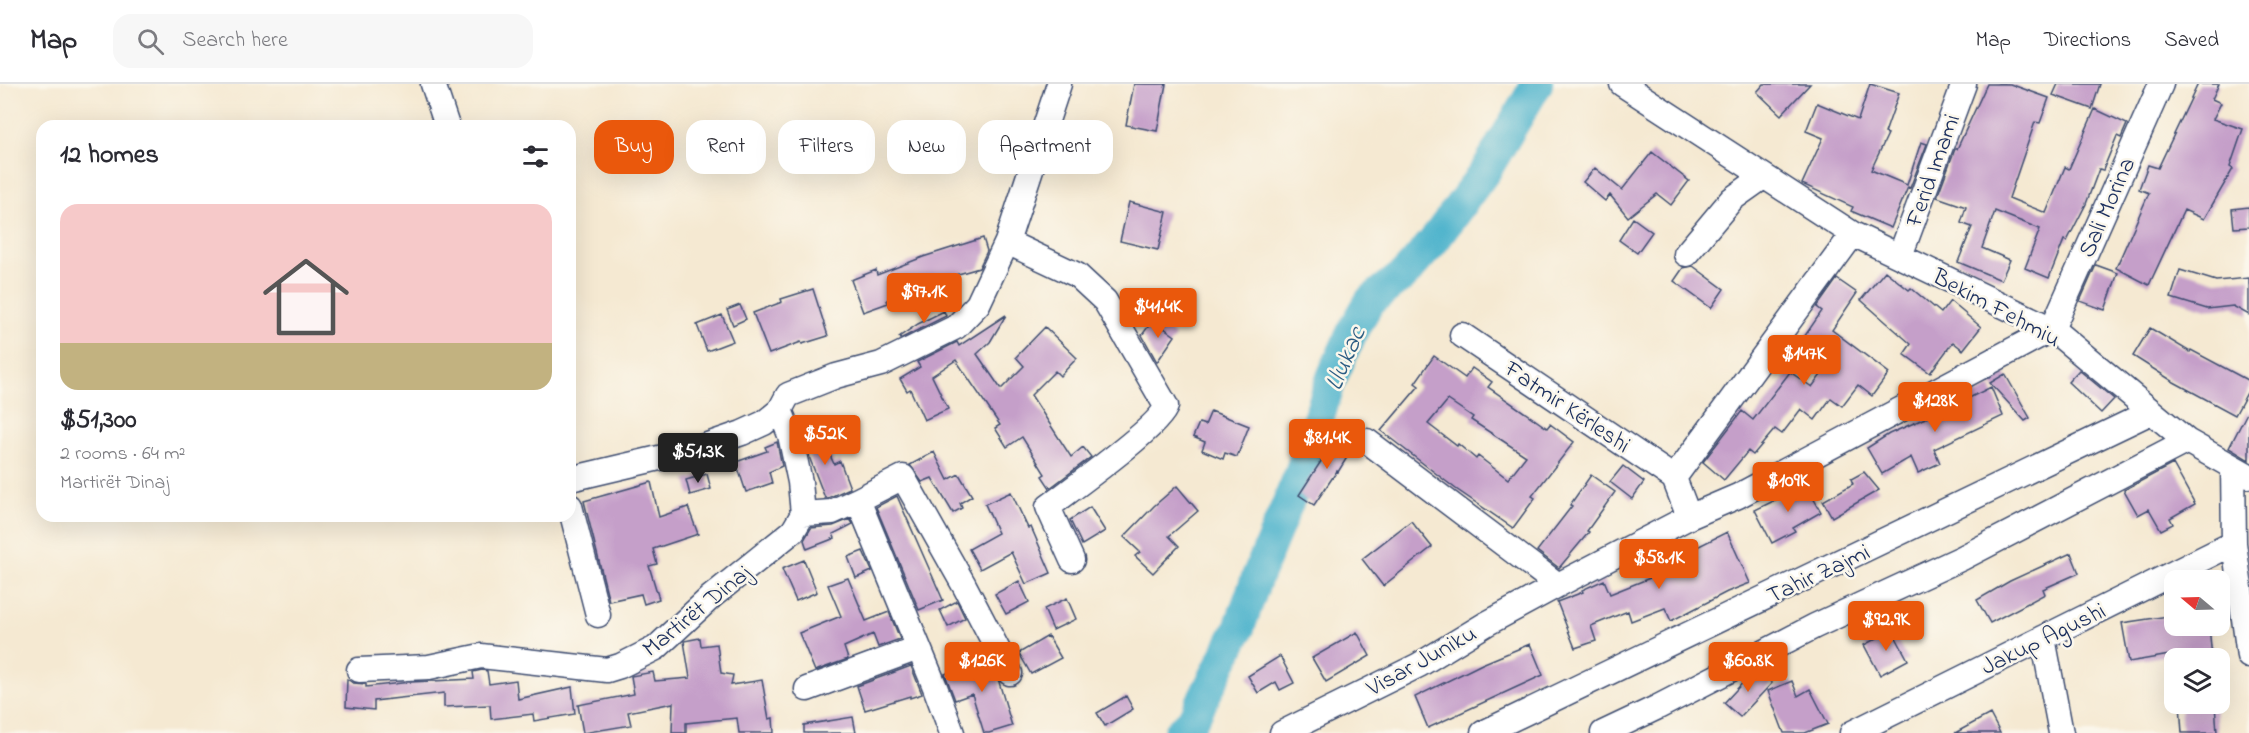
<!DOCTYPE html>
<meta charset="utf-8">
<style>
body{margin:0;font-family:"Indie Flower",sans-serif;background:#f7f7f7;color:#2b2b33;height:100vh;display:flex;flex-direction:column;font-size:22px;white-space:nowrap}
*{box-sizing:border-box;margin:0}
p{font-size:20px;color:#7c7c81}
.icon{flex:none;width:33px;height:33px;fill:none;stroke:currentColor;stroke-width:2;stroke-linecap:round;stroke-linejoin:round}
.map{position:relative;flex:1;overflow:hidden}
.sheet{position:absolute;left:36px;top:36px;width:540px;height:402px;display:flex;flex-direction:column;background:#fff;border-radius:18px;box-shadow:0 6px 24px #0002}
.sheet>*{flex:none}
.banner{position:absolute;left:594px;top:36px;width:570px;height:54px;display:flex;gap:12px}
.needle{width:39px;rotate:289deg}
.controls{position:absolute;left:2164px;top:486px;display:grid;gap:12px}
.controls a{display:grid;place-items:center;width:66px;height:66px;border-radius:12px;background:#fff;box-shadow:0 6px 24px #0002;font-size:30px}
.price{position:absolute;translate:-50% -51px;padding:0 14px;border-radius:6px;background:#ea580c;color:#fff;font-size:20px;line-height:39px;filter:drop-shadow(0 2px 3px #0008)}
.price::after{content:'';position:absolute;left:50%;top:36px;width:18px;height:14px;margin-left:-9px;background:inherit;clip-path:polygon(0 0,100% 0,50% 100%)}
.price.selected{background:#222;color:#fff}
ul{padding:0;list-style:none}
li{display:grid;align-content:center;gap:12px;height:318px;padding:0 24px}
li+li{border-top:2px solid #e1e1e2}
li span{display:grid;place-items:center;height:186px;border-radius:18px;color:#555}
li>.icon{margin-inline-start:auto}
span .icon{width:108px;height:108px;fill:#fffc;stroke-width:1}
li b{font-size:26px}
h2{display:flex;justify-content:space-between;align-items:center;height:72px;padding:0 24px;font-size:26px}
.tag{padding:0 21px;border-radius:18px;background:#fff;box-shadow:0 6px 24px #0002;font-size:21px;line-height:54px}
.tag.selected{background:#ea580c;color:#fff}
header{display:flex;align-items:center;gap:36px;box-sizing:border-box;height:84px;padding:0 30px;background:#fff;border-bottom:2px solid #e1e1e2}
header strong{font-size:28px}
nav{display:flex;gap:33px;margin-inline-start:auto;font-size:21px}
.search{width:420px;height:54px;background:#f7f7f7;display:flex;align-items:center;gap:15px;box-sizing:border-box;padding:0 21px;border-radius:18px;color:#7c7c81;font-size:22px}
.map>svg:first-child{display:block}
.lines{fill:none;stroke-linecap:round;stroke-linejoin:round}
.river{stroke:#4eb3cc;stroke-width:32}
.building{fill:#c59fc9;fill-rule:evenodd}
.minor-casing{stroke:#3c4b6f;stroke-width:27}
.minor{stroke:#fff;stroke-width:24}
.labels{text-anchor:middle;stroke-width:5;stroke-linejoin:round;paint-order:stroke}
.street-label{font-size:24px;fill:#1b2f5e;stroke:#fbf7ec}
.water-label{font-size:26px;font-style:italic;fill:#2d5d84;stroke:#fbf7ec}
</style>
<header>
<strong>Map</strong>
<div class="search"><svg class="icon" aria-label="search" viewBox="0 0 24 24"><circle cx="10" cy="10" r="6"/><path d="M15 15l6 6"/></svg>Search here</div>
<nav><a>Map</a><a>Directions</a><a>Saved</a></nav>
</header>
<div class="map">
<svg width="2249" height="649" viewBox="0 0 2249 649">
<rect width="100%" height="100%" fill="#fbf7ec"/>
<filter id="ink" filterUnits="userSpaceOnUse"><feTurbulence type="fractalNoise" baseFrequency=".0167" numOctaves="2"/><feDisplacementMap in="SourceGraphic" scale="12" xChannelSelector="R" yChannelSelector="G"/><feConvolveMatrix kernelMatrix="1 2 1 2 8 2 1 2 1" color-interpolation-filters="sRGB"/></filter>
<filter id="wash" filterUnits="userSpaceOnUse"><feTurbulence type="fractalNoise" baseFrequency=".008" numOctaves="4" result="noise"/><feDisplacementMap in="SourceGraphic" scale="24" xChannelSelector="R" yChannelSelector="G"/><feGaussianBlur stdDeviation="1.35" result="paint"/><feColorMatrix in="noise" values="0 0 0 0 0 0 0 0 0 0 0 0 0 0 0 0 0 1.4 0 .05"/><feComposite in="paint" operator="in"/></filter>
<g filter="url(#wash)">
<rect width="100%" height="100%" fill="#f5e9d2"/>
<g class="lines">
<!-- river -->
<path class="river" d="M1179,649L1192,637L1239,544L1257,493L1299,392L1332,293L1353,246L1370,217L1406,189L1433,158L1486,86L1537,0"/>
</g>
<g id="blocks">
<!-- building -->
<path class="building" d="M1134,0H1166L1157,47L1126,41Z
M1764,0H1810L1781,31L1757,8Z
M1870,0L1899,9L1885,49L1888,50L1871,86L1907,101L1921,58L1927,60L1910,104L1908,103L1891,144L1851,127L1853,123L1802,100L1823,54L1806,47L1817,19L1858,36Z
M1987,0H2010L2049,14L2040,39L2035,38L2009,114L2046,129L2065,83L2069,85L2095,25L2127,40L2121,54L2117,52L2103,86L2099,85L2086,120L2067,157L2064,156L2049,194L2025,184L2040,145L1995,127L1982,164L2010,176L2001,196L1958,178L1972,143L1961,139L1966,123L1937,113L1955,65H1957Z
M2058,0H2100L2092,25L2053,11Z
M2198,0H2219L2212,15L2221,19L2213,35L2243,45L2230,83L2233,85L2204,135L2184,126L2149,201L2116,184L2149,109L2139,105L2148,81L2158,84Z
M1652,68L1689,97L1671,121L1657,110L1628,133L1610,111L1605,117L1583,98L1595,84L1622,106Z
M1129,118L1167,128L1158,166L1120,157Z
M2249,123V143L2234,144L2232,125Z
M1633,134L1652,148L1637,169L1619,156Z
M983,154L987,167L979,184L937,196L887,216L888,219L863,228L851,196L876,186L877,191L923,173Z
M2096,181L2118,189L2105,226L2080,217Z
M1693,182L1724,205L1711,224L1674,197L1683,184Z
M2180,186L2216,197L2249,194V231L2233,222L2207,225L2171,214Z
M1885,187L1909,206L1911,204L1941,229L1950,217L1981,243L1963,266L1953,258L1930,289L1904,270L1911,260L1861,216Z
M1837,195L1857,209L1832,246L1889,289L1872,312L1858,301L1842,322L1831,314L1815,336L1801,325L1782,350L1775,345L1753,371L1748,367L1724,396L1703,378L1742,327L1753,336L1790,288L1812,303L1830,279L1800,259L1822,227L1817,223Z
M813,205L828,252L802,260L801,258L769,270L753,229L782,218L781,215Z
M740,221L746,235L733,241L727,226Z
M944,227L946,232L900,255L899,253L918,240Z
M722,231L733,257L707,267L697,241Z
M1006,231L990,258L977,270L1001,305L1024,282L1016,273L1045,243L1077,274L1060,292L1055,287L1031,311L1071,373L1083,363L1091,373L1050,404L1042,392L1045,390L1022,353L1007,363L995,344L1000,341L956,276L932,292L948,325L924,336L910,305L907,307L900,295L920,283L917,278L957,258L959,262Z
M1153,236L1175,252L1157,278L1142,251Z
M2150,244L2190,268L2191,266L2249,297V305L2235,331L2174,298L2133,272Z
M1434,272L1465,294L1472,284L1492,298L1488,303L1547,344L1550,340L1574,358L1532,412L1535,414L1513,444L1456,405L1381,347L1419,302L1415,299ZM1448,316L1473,333L1471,336L1526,372L1508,395L1478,372L1476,375L1458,360L1457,362L1428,340Z
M2079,286L2114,315L2101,329L2068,298Z
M2005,290L2030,334L2025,337L1990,299Z
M1991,303L2003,332L1934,365L1940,379L1918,389L1911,373L1882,390L1867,364L1889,350L1955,321Z
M2249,325V376L2229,364Z
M1211,327L1249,342L1237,373L1225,369L1223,375L1202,366L1205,358L1193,353L1199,339L1205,341Z
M817,343L834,380L840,377L850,404L828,414H825L810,375L804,348Z
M1338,351L1354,362L1338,388L1337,387L1314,421L1299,411Z
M777,358L782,382L769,388L772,399L746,408L736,378L767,367L765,363Z
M934,368L948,396L959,390L972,412L960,419L962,424L953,429L932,394L922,398L910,381Z
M2173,380L2195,420L2170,434L2173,440L2161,446L2149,425L2138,431L2124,406Z
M1623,382L1644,398L1632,415L1610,398Z
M1864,388L1879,406L1832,433L1823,417L1853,400L1851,395Z
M707,390L711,405L690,411L686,396Z
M1591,391L1615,408L1587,447L1589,448L1559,484L1537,467L1572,422L1570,421Z
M651,398L659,433L688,423L698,450L653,465L657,480L649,482L659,515L644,520L641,510L609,517L584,417Z
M1806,401L1821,428L1793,444L1795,447L1772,459L1755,426Z
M1177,402L1198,427L1169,452L1179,462L1153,489L1135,472L1140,468L1124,453L1154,422Z
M1011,408L1028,444L1031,443L1051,489L1026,500L1011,468L980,485L969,465L998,449L985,420Z
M897,412L943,516L919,526L876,423Z
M1090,423L1105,447L1082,461L1070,436Z
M850,435L853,440L833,450L835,454L807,465L804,456L811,444L833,442Z
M1411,437L1432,463L1383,502L1362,475Z
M1727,448L1750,499L1727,508L1671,537L1665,524L1631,537L1628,527L1591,542L1596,557L1575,564L1557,518L1583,508L1582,506L1604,496L1610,510L1650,494V492L1675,479L1673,475Z
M863,467L872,487L856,494L848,473Z
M2071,469L2079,489L2043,505L2045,510L1990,539L1977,516L2010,497Z
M804,476L817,508L796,517L782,485Z
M848,494L866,537L889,528L900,555L878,563L873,550L844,563L848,575L815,587L799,549L841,532L828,501Z
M1019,497L1029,518L1006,530L995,510Z
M1067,514L1076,535L1053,546L1044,525Z
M957,517L965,534L948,543L940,526Z
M2175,531V542H2209L2212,574H2176V570L2129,578L2122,539Z
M1892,546L1908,576L1880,591L1864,561Z
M1357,548L1370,572L1326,598L1312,574Z
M1048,552L1061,574L1031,590L1019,569Z
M700,554L701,562L717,560L721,589L733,591L731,601L762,596L769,635L773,634L774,649H739L737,634L686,639V649H672L673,619L628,628L631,641L583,649L578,621L634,610L631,592L653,588L655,597L690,594L684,557Z
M1530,560L1543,591L1428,644L1415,613L1482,580Z
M985,572L999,598L1012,642L989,649H984L972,610L955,616L945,590L966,582L965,579Z
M1280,572L1294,599L1280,606L1276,598L1258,609L1248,592Z
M911,582L922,610L910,614V612L865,626L857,602Z
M482,586L487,587L489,600L516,596L518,615L572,603L575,630L534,637L533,630L491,635L490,621L444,623V609L374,617V626L346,623L347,595L353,599L366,600V603L411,598L474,595L473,588Z
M1759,587L1772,599L1740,633L1724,619L1749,592Z
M1792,597L1798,612L1810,605L1828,640L1805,649H1784L1768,607Z
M1126,612L1133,625L1105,642L1097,629Z
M2180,620H2215L2217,649H2182Z
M1990,630L2000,649H1955Z
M853,633L856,649H804V641Z"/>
</g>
</g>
<g filter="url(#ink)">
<use href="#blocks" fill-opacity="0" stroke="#3c4b6f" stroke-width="1.5"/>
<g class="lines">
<!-- minor casing -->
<g class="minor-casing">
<path id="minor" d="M433,0L447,42
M1622,0L1853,150L2052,245L2187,357L2249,392
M1007,158L1077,191L1105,217L1166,322C1161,342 1069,407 1048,423L1072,476
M1686,170L1732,115L1763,93
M1900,172L1964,0
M1462,251L1674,394
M1367,357L1558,501
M2233,383L2234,459L2249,572
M570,395L693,366L742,349L764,339L780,326L788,311L836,292L881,280L956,243L978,220L1007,158L1059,0
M858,416L903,393L964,501L1010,589
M570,422L598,531
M803,430L832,428L858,416L935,603L952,649
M1689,433L1674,394L1853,150
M2043,554L2061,649
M359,586L429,583L481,572L607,586L620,582L656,564L711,513L793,447L803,430L800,398L790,351L780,326
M807,605L918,564
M1282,649L1419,581L1486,540L1558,501L1689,433L1738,412L2052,245L2161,0
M1483,649L2151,328
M1603,649L1658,623L1815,542L1962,474L2187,357
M1852,649L2234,459"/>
</g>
<!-- minor -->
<use href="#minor" class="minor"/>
</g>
</g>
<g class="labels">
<!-- street labels -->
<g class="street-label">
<text transform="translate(1932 86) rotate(-70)" y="8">Ferid Imami</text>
<text transform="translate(2106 123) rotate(-66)" y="8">Sali Morina</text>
<text transform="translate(1997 223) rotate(28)" y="8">Bekim Fehmiu</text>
<text transform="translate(1568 322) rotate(34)" y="8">Fatmir Kërleshi</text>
<text transform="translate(1818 489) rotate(-25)" y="8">Tahir Zajmi</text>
<text transform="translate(696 526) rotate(-39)" y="8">Martirët Dinaj</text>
<text transform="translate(2043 554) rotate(-26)" y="8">Jakup Agushi</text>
<text transform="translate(1421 576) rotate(-29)" y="8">Visar Juniku</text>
</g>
<!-- water labels -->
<g class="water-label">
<text transform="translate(1344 274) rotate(-67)" y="9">Llukac</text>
</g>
</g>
</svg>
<div class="controls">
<a><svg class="needle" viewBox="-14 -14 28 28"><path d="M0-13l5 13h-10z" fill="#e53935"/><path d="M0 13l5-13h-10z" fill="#7c7c81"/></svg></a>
<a><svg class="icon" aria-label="layers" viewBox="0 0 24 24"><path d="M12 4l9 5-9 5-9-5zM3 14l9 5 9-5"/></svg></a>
</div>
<b class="price" style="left:924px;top:240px">$97.1K</b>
<b class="price" style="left:1158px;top:255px">$41.4K</b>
<b class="price" style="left:1804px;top:302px">$147K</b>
<b class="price" style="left:1935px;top:349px">$128K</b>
<b class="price" style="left:825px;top:382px">$52K</b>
<b class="price" style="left:1327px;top:386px">$81.4K</b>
<b class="price selected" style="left:698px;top:400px">$51.3K</b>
<b class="price" style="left:1788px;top:429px">$109K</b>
<b class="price" style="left:1659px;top:506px">$58.1K</b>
<b class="price" style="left:1886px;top:568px">$92.9K</b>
<b class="price" style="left:982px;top:609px">$126K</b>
<b class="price" style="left:1748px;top:609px">$60.8K</b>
<div class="banner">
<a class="tag selected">Buy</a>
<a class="tag">Rent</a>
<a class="tag">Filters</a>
<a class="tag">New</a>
<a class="tag">Apartment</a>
</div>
<section class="sheet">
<h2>12 homes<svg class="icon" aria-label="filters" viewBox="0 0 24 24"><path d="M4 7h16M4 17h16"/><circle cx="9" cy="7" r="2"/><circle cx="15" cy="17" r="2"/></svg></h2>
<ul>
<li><span style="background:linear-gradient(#f6c9c9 75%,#c2b280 0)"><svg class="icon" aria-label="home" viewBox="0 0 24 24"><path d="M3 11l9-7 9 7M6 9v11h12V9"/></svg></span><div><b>$51,300</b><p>2 rooms · 64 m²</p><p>Martirët Dinaj</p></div></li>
</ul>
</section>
</div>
